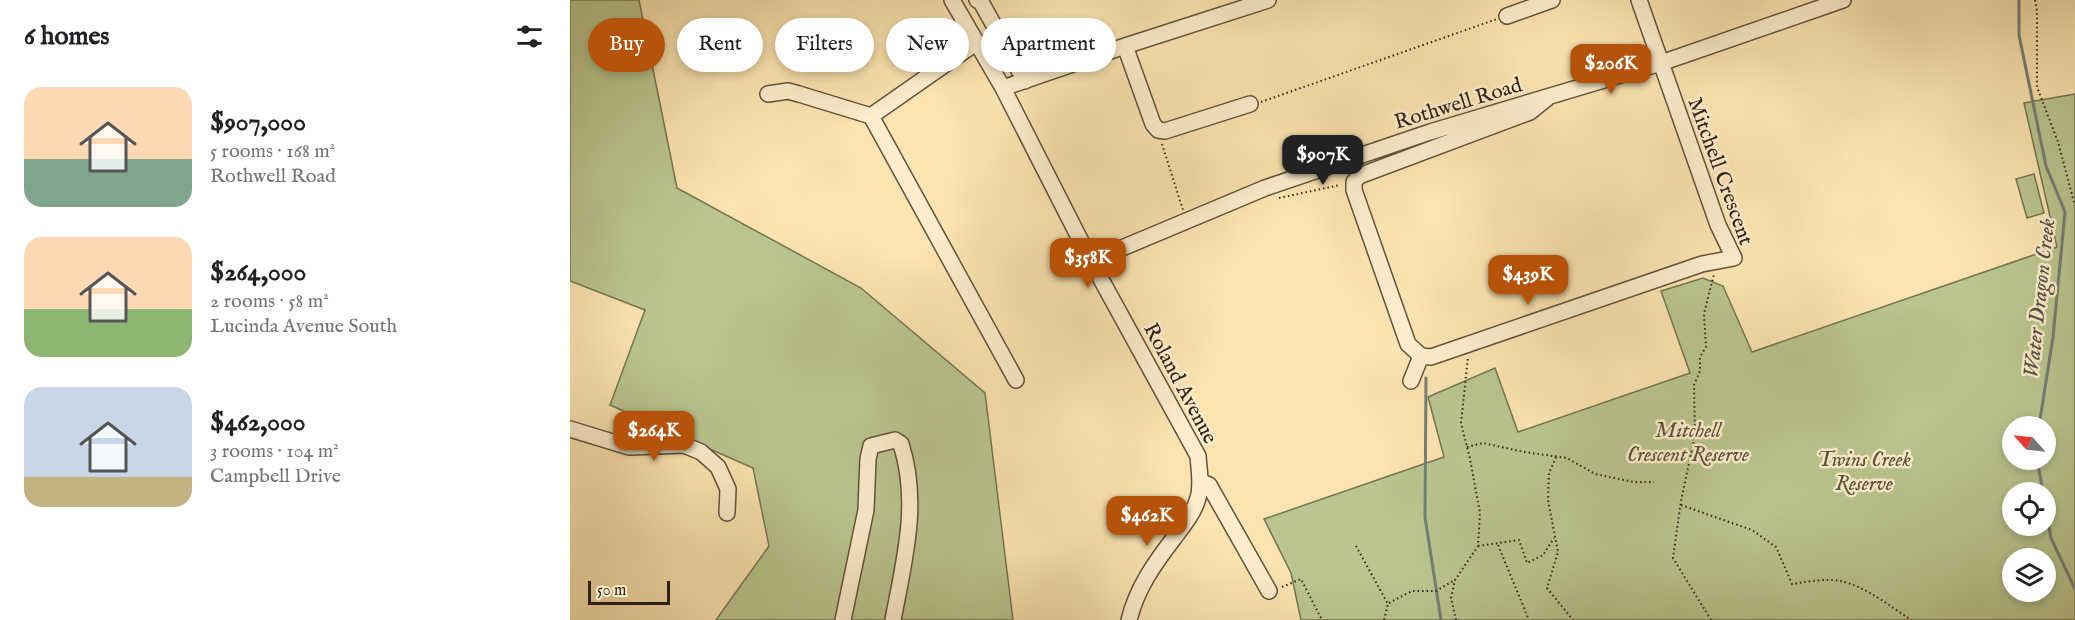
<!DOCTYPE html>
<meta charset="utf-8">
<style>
body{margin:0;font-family:"IM FELL English",serif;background:#f6f6f6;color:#202124;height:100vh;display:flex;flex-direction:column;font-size:22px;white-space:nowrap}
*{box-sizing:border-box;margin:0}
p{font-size:20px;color:#757577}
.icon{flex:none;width:33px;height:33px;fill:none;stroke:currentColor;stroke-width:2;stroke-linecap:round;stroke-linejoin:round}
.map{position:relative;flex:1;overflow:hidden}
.panel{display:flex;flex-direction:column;background:#fff;width:570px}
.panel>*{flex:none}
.hud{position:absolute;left:18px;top:18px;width:570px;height:54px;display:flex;gap:12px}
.needle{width:39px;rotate:297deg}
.fabs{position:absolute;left:1432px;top:416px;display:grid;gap:12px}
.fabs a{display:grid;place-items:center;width:54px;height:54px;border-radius:50%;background:#fff;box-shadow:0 3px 9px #0003;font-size:30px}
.scale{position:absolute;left:18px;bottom:15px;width:82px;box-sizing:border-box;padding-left:6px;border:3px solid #2f2216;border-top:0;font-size:16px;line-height:21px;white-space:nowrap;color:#2f2216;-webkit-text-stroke:4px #fcedcc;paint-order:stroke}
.price{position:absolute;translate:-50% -51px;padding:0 14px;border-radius:12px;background:#b45309;color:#fff;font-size:20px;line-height:39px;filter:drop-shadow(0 2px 3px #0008)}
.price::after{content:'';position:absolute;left:50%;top:36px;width:18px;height:14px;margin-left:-9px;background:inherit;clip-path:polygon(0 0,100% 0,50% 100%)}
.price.selected{background:#222;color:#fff}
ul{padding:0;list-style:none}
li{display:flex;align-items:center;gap:18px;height:150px;padding:0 24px}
li span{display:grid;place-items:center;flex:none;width:168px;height:120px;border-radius:18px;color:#555}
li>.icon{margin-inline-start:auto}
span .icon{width:72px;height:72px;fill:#fffc;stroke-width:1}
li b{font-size:26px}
h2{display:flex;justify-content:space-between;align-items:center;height:72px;padding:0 24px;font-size:26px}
.chip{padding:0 21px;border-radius:27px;background:#fff;box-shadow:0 3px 9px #0003;font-size:21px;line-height:54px}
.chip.selected{background:#b45309;color:#fff}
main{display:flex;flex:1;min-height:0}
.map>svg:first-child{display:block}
.green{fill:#bac58f;stroke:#747452;stroke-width:1.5;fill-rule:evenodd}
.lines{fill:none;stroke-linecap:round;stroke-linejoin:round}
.stream{stroke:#747e76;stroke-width:3}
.minor-casing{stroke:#62523d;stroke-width:18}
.path{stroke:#2f2216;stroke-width:2;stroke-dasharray:1.5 3;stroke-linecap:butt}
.minor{stroke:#fcedcc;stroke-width:15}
.labels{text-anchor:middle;stroke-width:5;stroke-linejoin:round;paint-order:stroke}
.street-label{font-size:21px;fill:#2f2216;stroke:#fcedcc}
.park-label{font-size:21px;font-style:italic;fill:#59533a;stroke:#fcedcc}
.water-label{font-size:22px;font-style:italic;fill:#525046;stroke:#fcedcc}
</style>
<main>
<section class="panel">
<h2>6 homes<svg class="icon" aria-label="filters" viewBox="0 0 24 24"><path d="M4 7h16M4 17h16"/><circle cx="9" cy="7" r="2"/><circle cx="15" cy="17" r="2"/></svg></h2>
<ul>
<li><span style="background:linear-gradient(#ffd9b3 60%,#7fa58c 0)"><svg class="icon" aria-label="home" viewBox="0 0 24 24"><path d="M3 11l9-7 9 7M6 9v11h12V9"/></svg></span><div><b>$907,000</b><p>5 rooms · 168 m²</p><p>Rothwell Road</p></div></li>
<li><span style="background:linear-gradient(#ffd9b3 60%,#8fb573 0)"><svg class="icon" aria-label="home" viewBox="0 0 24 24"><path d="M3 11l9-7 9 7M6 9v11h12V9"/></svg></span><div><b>$264,000</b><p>2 rooms · 58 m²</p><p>Lucinda Avenue South</p></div></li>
<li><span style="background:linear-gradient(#c9d6e8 75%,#c2b280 0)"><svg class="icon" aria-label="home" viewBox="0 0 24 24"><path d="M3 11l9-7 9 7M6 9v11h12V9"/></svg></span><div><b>$462,000</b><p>3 rooms · 104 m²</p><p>Campbell Drive</p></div></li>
</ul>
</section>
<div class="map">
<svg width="1505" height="620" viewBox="0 0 1505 620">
<rect width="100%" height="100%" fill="#fbe4b1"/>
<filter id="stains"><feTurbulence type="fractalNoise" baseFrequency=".00333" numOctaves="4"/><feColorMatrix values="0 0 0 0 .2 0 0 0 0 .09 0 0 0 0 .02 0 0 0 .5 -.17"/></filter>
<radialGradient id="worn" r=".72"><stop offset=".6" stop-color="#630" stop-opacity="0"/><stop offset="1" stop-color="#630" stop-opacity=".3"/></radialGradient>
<!-- green -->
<path class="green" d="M0,0H69L107,188L291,288L415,393L443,620H146L199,546L183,468L40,405L75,310L0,281Z
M1505,94V620H731L721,573L694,519L874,457L858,397L925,368L948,432L1120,373L1091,291L1133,278L1153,286L1182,352L1487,247L1454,103ZM1443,426H1476V459H1443ZM1443,492H1476V525H1443ZM1443,558H1476V591H1443Z
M1464,174L1474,213L1457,218L1446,179Z"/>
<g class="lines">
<!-- stream -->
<path class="stream" d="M1449,0V35L1476,166L1495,212L1483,337L1469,426
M856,378L855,517L871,620
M1467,459L1473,492
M1476,510L1481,538L1505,589"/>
<!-- minor casing -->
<g class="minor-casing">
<path id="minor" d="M382,0L433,88L521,261L628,456C629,470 632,485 628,498C624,513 613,526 604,538C584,564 567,588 559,620
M407,0L411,2L455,81
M937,16L982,0
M407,42L301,116L446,380
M555,46L583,124L588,130L595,131L680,104
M433,88L555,46L698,0
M198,94L218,91L229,94L301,116
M980,96L960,112L789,176L784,182V190L838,344L851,356L861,357L1132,264L1164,258L1148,225L1069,0
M521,261L695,188L860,132L1091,63L1273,0
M841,381L851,356
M0,429L59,447L114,445L131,452L148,467L158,489L157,513
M630,481L639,485L699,591
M273,620L296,510L298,459L301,446L325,440L331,444C350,503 334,561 323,620"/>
</g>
<!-- path -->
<path class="path" d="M1465,0L1467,11V87L1488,142L1505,206
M1034,65L1074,51
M691,102L927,19
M592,144L613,210
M709,198L770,185
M897,447L913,443L954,452L997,458L1025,474L1064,482H1084
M986,457L979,473L978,500L988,552L977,588L1003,620
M1111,505L1182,530L1206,547L1222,584C1234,582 1258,578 1270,581C1295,586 1320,606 1341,620
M928,545L959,620
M786,546L818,604L814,620
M908,546L949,540L957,563L973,555L984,538
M712,587L731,579L752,620
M819,603L842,591H866L885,580
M886,620L881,598L885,580L908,546L910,513L900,459L891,423L898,357
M1141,620L1103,558L1111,501L1125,435L1124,385L1130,371V357L1136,347L1134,314L1144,274"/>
<!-- minor -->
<use href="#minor" class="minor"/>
</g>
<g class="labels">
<!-- street labels -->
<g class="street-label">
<text transform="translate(888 103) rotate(-17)" y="7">Rothwell Road</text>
<text transform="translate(1151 171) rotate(70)" y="7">Mitchell Crescent</text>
<text transform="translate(611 383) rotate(62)" y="7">Roland Avenue</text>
</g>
<!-- park labels -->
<g class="park-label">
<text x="1118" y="437">Mitchell<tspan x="1118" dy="24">Crescent Reserve</tspan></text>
<text x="1294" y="466">Twins Creek<tspan x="1294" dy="24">Reserve</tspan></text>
</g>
<!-- water labels -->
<g class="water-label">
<text transform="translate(1468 298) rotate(-84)" y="8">Water Dragon Creek</text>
</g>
</g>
<rect width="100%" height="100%" filter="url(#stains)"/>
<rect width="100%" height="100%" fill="url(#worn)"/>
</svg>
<div class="fabs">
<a><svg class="needle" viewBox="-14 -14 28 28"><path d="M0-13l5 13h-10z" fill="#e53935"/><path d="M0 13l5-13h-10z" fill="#757577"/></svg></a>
<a><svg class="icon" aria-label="locate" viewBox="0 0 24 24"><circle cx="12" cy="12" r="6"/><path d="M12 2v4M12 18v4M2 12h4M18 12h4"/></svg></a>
<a><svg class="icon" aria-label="layers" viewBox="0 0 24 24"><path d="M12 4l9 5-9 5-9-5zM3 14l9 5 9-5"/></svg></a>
</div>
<div class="scale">50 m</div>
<b class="price" style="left:1041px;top:95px">$206K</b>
<b class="price selected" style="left:753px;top:186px">$907K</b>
<b class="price" style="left:518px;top:289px">$358K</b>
<b class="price" style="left:958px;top:306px">$439K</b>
<b class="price" style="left:84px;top:462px">$264K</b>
<b class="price" style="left:577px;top:547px">$462K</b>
<div class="hud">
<a class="chip selected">Buy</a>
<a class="chip">Rent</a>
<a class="chip">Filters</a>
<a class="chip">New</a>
<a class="chip">Apartment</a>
</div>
</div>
</main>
